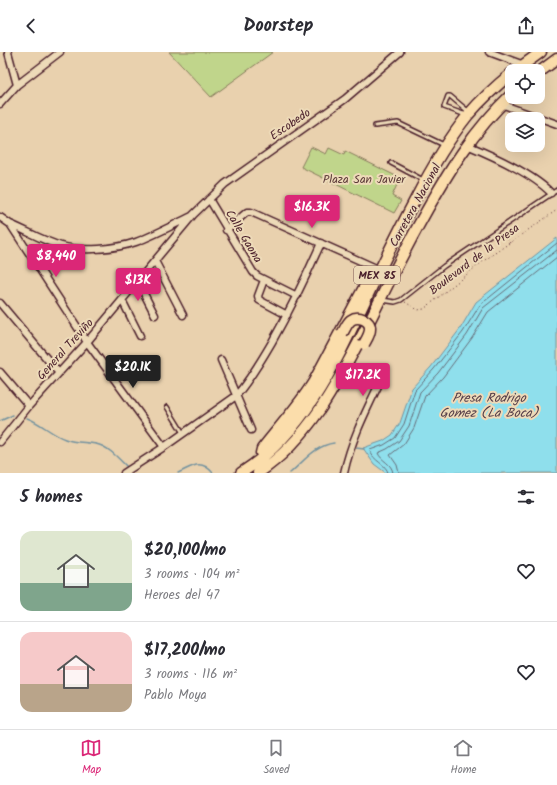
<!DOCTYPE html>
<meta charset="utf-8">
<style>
body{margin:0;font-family:Kalam,sans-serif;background:#f2f2f3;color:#2b2b33;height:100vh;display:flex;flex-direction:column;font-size:15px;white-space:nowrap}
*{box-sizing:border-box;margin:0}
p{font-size:13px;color:#7c7c81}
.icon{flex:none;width:22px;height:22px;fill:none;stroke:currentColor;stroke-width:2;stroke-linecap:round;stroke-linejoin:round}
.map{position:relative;height:421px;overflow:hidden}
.sheet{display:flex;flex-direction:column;background:#fff;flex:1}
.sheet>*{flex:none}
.controls{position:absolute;left:505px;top:12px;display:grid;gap:8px}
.controls a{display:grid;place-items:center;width:40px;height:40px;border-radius:8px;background:#fff;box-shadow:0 4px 16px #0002;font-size:20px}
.price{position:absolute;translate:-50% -34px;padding:0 9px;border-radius:4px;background:#db2777;color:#fff;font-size:13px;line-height:26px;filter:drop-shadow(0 1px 2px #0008)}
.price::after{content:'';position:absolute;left:50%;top:24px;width:12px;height:9px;margin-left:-6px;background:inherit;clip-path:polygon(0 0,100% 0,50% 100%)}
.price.on{background:#222;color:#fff}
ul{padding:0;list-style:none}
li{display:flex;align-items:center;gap:12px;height:100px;padding:0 20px}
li+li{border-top:1px solid #e1e1e2}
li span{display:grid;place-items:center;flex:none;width:112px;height:80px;border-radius:12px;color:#555}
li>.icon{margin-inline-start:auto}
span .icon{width:48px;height:48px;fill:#fffc;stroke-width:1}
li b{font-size:17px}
h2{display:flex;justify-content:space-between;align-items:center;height:48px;padding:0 20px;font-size:17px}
header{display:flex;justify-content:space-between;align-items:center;height:52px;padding:0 20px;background:#fff;font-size:18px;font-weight:700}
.menu{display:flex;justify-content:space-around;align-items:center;height:56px;border-top:1px solid #e1e1e2;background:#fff;font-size:11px;color:#7c7c81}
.menu a{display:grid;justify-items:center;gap:2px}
.menu .on{color:#db2777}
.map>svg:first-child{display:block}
.green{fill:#c0d58b;stroke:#857a5b}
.water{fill:#8fdfec;stroke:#73929f}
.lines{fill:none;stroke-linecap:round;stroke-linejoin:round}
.shore{stroke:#666c78;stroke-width:1}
.stream{stroke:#73929f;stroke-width:1.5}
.service-casing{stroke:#4a1f2b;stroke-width:6}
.minor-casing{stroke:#4a1f2b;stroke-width:9}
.trunk-casing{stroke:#4a1f2b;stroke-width:13}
.path{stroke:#4a1f2b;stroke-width:1;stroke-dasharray:1 3;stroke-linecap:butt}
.service{stroke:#eddab8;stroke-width:3}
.minor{stroke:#eddab8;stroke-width:6}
.trunk{stroke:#fbddab;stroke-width:10}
.trunk-bridge-casing{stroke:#4a1f2b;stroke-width:13;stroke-linecap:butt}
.trunk-bridge{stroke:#fbddab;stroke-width:10}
.labels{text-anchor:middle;stroke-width:4;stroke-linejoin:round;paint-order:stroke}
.shield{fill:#eddab8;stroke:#7b5755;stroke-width:1}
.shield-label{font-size:11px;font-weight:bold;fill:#4a1f2b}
.street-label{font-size:12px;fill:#4a1f2b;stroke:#eddab8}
.park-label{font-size:12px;fill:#5c3a39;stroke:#eddab8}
.water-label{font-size:13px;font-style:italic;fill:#543c48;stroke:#eddab8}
</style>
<header><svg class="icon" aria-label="back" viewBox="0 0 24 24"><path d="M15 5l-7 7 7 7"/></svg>Doorstep<svg class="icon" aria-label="share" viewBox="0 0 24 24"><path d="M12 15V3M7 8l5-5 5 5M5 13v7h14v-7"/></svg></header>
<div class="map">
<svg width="557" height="421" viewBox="0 0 557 421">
<rect width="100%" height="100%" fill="#e9d1ae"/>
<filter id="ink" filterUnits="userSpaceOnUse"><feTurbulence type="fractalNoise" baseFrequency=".025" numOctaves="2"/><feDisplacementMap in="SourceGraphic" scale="8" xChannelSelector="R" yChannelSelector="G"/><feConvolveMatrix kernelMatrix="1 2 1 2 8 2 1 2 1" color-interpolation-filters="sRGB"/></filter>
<g filter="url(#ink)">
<!-- green -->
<path class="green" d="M169,0H273L211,45Z
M311,95L326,102L329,96L344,103L345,99L400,126L392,144L401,149L394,161L301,115Z"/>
<!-- water -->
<path class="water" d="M557,186V421H386L374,412L363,396L383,389L392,383L400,371L412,336L431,315L460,277L476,250Z"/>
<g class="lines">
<!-- shore -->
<path class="shore" d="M388,421C387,412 372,409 370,398L384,393L395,386L404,372L415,338L434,317L463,280L480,253L557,191
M393,421C392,411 381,409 378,401L387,397L399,389L409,374L420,340L438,321L467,283L483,256L557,198
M399,421L397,413L390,403L404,392L414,376L425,344L443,325L472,286L488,260L557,205"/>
<!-- stream -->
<path class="stream" d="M27,366C41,371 51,382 65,387C75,391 85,390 96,392C108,394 119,407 128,416
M0,369L13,363
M356,396L364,397
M178,421C192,415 200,406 213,421
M290,421C303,410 316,393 334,391"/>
<!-- service casing -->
<g class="service-casing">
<path id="service" d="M466,63L444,55L448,44H450L469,60
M375,74L398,71L444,93
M391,111L423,128
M382,248L395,250L401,248L444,214L557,138
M167,355L183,381"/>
</g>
<!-- minor casing -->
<g class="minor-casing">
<path id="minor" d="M8,0L17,33
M489,0L524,13
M0,52L17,33L60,0
M501,52L557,72
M467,93C491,103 533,122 551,141
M209,147L253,220L257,224L297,244
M0,165L10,172L87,290L164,395
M10,172C27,179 43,189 61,194C82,200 116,197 136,190C155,183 173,173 192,164
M226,178L247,160H251L376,216
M155,209L183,263
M264,228L258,244L259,248L287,263
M138,230L155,263
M122,248L140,284
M0,251L58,320
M221,308L251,378
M0,320L29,354
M0,390L29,354L87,290L193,163L225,132L345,47L400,0
M124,421L164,395L236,344C250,327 261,309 272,290C290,258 306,225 321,191
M344,421C351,389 365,361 379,332"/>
</g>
<!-- trunk casing -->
<g class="trunk-casing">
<path id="trunk" d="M515,19L541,0
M538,21L557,7
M261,401L262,397C279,375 298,355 313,331L369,226
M241,421C303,382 334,315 364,251C380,217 397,182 415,148C430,119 447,89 468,63C481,48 496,34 512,21
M258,421C311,386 340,326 368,272C386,236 403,201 422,167C448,120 473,79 512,42"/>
</g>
<!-- path -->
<path class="path" d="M503,180L510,191
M405,250L418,258L424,257L482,210L557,158"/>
<!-- service -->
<use href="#service" class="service"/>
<!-- minor -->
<use href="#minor" class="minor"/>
<!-- trunk -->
<use href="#trunk" class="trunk"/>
<!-- trunk-bridge casing -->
<g class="trunk-bridge-casing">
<path id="trunk-bridge" d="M342,282C345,277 347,271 351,268C358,263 371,268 370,277C370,283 366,288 364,292"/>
</g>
<!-- trunk-bridge -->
<use href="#trunk-bridge" class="trunk-bridge"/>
</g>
</g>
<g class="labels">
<!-- shield labels -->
<rect class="shield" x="354" y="214" width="46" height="18" rx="3"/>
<g class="shield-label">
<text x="377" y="227">MEX 85</text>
</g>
<!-- street labels -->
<g class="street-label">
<text transform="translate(290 72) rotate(-34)" y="4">Escobedo</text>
<text transform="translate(415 153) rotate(-61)" y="4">Carretera Nacional</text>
<text transform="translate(244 184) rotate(59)" y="4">Calle Gaona</text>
<text transform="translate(474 207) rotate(-37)" y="4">Boulevard de la Presa</text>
<text transform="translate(65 297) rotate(-48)" y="4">General Treviño</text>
</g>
<!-- park labels -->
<g class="park-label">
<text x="364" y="131">Plaza San Javier</text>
</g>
<!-- water labels -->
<g class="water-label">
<text x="489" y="350">Presa Rodrigo<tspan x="489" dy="15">Gomez (La Boca)</tspan></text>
</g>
</g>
</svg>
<div class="controls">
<a><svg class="icon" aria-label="locate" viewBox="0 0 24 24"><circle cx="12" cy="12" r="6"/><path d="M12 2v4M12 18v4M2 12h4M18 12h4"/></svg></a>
<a><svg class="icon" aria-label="layers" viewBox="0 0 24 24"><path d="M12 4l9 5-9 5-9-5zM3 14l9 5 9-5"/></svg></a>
</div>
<b class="price" style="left:312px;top:177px">$16.3K</b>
<b class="price" style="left:56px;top:226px">$8,440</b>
<b class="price" style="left:138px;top:250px">$13K</b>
<b class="price on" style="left:133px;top:337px">$20.1K</b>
<b class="price" style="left:363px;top:345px">$17.2K</b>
</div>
<section class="sheet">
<h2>5 homes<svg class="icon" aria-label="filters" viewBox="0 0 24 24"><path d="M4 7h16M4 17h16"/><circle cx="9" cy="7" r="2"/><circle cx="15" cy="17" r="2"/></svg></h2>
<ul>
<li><span style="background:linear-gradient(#dfe7d0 65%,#7fa58c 0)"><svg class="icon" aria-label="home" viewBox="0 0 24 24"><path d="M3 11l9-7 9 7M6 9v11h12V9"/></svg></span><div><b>$20,100/mo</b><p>3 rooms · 104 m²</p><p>Heroes del 47</p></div><svg class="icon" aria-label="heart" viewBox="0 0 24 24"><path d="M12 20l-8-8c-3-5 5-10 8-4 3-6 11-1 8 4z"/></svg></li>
<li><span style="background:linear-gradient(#f6c9c9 65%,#b9a48a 0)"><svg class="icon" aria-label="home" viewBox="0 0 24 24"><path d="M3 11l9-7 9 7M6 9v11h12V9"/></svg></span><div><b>$17,200/mo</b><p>3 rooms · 116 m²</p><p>Pablo Moya</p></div><svg class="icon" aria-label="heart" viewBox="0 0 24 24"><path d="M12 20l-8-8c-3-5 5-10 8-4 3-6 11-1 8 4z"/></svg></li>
</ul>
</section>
<nav class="menu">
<a class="on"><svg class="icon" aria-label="map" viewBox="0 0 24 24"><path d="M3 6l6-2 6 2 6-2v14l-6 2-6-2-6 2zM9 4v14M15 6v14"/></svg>Map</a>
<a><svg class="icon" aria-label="saved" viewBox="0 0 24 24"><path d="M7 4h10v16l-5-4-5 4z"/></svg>Saved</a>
<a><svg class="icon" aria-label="home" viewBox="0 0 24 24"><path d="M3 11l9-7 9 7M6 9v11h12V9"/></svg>Home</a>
</nav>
